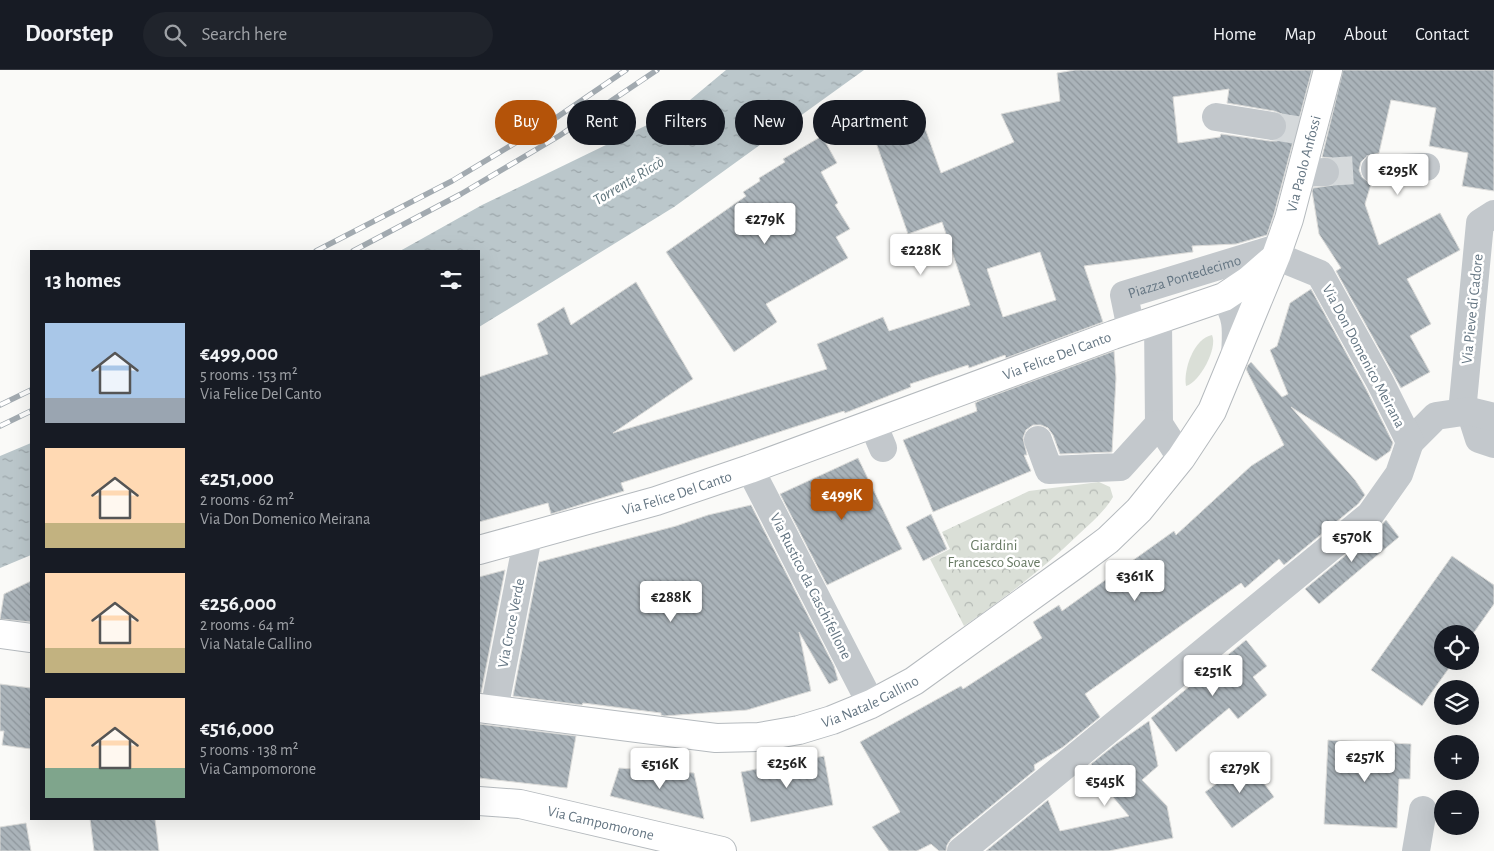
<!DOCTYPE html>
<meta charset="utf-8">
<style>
body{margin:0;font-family:"Alegreya Sans",sans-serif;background:#20242c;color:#f1f3f6;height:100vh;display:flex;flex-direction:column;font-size:19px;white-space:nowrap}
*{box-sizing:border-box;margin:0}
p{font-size:16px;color:#9ea1a6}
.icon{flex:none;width:28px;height:28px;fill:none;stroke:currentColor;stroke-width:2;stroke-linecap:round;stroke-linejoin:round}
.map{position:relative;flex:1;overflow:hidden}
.side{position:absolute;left:30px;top:180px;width:450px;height:570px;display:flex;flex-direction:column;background:#171b24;border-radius:0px;box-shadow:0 5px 20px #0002}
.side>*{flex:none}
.top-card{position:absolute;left:495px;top:30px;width:475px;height:45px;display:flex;gap:10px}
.tools{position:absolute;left:1434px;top:555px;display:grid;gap:10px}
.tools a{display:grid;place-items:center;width:45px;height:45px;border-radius:50%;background:#171b24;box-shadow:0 5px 20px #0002;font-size:25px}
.price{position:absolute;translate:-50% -42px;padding:0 11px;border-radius:5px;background:#fff;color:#222;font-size:16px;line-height:32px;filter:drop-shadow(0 1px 2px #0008)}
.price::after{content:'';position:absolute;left:50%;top:30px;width:15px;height:11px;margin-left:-8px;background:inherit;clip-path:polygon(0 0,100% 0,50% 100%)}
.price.on{background:#b45309;color:#fff}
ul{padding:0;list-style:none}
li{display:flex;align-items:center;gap:15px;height:125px;padding:0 15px}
li span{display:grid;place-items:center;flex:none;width:140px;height:100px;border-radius:0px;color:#555}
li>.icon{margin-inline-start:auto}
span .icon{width:60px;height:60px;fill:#fffc;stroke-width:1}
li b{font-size:21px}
h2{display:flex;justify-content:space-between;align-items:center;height:60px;padding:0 15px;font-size:21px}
.pill{padding:0 18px;border-radius:22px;background:#171b24;box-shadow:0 5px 20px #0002;font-size:18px;line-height:45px}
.pill.on{background:#b45309;color:#fff}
header{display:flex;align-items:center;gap:30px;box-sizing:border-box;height:70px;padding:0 25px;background:#171b24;border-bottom:1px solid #363941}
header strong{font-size:24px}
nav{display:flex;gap:28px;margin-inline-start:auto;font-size:18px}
.search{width:350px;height:45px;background:#20242c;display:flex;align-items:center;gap:12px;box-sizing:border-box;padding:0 18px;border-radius:28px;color:#9ea1a6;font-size:19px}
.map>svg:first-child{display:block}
.grass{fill:#dadfd7}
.park{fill:url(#park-crowns)}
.water{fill:url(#water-ripples)}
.building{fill:url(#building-back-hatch);stroke:#dcdcda;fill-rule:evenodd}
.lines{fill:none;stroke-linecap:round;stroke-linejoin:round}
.minor-tunnel{stroke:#d5d9db;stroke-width:28;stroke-dasharray:28 14;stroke-linecap:butt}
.major-casing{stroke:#b5babe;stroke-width:30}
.minor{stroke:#c3c8cc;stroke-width:28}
.major{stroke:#fff;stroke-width:28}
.rail-casing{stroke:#a2aab0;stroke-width:5.5}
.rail{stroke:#fff;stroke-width:4;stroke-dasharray:11;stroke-linecap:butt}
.labels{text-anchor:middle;stroke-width:5;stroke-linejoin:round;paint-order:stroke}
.street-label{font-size:15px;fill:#657683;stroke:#fff}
.park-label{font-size:15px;fill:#687a64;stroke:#fff}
.water-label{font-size:16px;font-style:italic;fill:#60757c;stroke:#fff}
</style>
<header>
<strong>Doorstep</strong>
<div class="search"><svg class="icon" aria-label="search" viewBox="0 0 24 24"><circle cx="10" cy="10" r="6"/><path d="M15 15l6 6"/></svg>Search here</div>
<nav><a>Home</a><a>Map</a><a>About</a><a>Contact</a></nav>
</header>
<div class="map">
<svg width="1494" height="781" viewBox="0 0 1494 781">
<defs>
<pattern id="park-crowns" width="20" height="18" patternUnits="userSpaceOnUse" patternTransform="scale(1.25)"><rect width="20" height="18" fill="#dadfd7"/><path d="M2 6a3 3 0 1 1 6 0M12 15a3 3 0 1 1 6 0" fill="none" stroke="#b4b9b4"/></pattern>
<pattern id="water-ripples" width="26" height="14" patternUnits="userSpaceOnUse" patternTransform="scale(1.25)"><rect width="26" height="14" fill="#bbc7cb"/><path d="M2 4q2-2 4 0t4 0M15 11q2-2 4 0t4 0" fill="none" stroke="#9ca6aa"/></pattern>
<pattern id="building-back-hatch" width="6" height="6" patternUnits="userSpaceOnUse" patternTransform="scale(1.25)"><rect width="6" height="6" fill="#aab3b9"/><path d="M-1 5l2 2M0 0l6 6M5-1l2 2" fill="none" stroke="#8e969c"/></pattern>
</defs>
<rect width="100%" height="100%" fill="#fafaf8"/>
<!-- grass -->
<path class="grass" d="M1212,265C1218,278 1200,312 1186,316C1183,300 1194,268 1212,265Z"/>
<!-- park -->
<path class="park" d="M1099,412L1110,417L1113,427C1104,442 1092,452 1079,464C1044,498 1005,528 964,556L930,489L950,479L942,462L1029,421Z"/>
<!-- water -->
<path class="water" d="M726,0H864L674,137L479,257V181H400L482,135L678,40Z
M31,373V485L0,498V386Z"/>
<!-- building -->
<path class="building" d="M1075,0H1312L1274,144L1267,165L1236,174L1192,176L1193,182L1084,196L1103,252L1006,288L1005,285L969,298L968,295L910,314L911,317L845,343L844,341L621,413L624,421L551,444L548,433L479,452V307L548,284L537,254L564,237L571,255L636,212L693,309L613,363L827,299L817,274L883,247L889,261L970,235L942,152L908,164L873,64L921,47L941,103L1014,72L1001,44L1060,31L1057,3ZM1229,19L1227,33L1274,41L1282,44L1287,51V58L1284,66L1277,71H1270L1221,64L1220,67L1178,73L1173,27ZM1040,182L1056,230L1003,247L987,199Z
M1343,0H1494V121L1462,116L1468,83L1429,76L1436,38L1391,30L1379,83L1367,86L1361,92L1359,100L1362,107L1371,114L1365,134L1379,175L1440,143L1460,180L1407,209L1431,254L1410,266L1430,302L1401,318L1336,201L1341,198L1319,164L1312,121L1313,118L1333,115L1339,109L1341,101L1338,93L1332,88L1322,87Z
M822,66L837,93L821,102L838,133L835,135L850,159L836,167L848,188L766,234L777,252L734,282L666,182L746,126L743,122L760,111L759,108L785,92L783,89Z
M1311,219L1366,319L1393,373L1390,381L1376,391L1291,337L1355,410L1365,425L1358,434L1284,495L1279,489L1245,518L1241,513L1085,624L1100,647L1063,677L1034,695L1035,700L951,769L947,775L946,781H939L931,774L917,781H889L872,757L900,742L860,672L961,616L963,619L1042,568L1033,552L1059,535L1062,541L1174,461L1176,465L1251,396L1284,375L1246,299L1248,295L1251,292L1282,327L1288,324L1270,280L1277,276L1290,233Z
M1114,281L1116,308L1112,382L1060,384L1053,365L1048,358L1041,355H1033L1026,360L1023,368L1027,385H1024L1031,401L933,442L903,370L977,341L975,333L981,330Z
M858,388L902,479L827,515L780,424Z
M751,435L834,596L838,610L829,614L799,562L811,621L747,640L664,646L661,645V643L583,633L582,635L513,626L539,492L676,456L708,445Z
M931,444L947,479L923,491L906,457Z
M1386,450L1399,467L1319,534L1305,519L1380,457Z
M1452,486L1494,515V534L1470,568V564H1442V591H1454L1422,636L1371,600Z
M505,500L481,623H479V507Z
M31,511V552L0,549L4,524Z
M1246,570L1267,596L1253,607L1267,625L1238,649L1229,638L1176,682L1151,648Z
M0,614L31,618V679L2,675L4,661H0Z
M1149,651L1158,696L1142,710L1167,736L1173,768L1109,781H986L1048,730L1060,761L1129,746L1103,715L1106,713L1091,694L1116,674Z
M479,654L576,666L567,718L479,708Z
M1328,670L1411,674L1410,709H1399L1397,758L1324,754Z
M824,686L833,735L751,752L741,702Z
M1248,691L1274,727L1232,758L1205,722Z
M619,698L694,703L704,749L610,726Z
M90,749H155L159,781H94Z
M26,753L31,781H0V757Z"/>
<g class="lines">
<!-- minor-tunnel -->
<path class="minor-tunnel" d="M1272,56L1303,61
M1325,102L1375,99"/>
<!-- major casing -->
<g class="major-casing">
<g id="major">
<path id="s2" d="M479,480L656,431L750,399L1113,265L1224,227L1248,211L1271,191"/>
<path d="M0,564L31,568"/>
<path id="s3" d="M479,638L716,668L759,667L799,660L832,650L871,634L914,611L1076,494L1108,470L1139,440L1181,388L1212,341L1276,186L1289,149L1328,0"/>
<path id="s4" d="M479,731L520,734L722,781"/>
</g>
</g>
<!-- minor -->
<g class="minor">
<path d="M1216,47L1272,56"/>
<path d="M1375,99L1426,97"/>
<path d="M1301,103L1325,102"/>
<path d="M1224,227C1239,248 1236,262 1235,286"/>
<path d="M1158,251L1159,354L1181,388"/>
<path id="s1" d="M1131,259L1124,225L1277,178"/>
<path d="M1470,341L1479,369L1494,374"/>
<path d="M1462,342L1480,153L1494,144"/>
<path d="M873,354L883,378"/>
<path d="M1038,370L1049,400L1120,397L1159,354"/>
<path d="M1410,372L1436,346L1470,341L1494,347"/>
<path d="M750,399L871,634"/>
<path d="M494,640L528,466"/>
<path d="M961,781L1370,445L1399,404L1410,372L1380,312L1320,204L1276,186"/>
<path d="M1416,781L1423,740"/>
</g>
<!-- major -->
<use href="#major" class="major"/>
<!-- rail casing -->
<g class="rail-casing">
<path id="rail" d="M316,181L452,111L550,52L626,0
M353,181L461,124L559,66L657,0
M0,335L31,320
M0,356L31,341"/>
</g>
<!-- rail -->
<use href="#rail" class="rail"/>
</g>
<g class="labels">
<!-- street labels -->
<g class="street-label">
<text dy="5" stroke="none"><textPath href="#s3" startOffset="1118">Via Paolo Anfossi</textPath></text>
<text dy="5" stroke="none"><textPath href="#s1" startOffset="98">Piazza Pontedecimo</textPath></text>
<text transform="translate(1472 239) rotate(-84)" y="5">Via Pieve di Cadore</text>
<text dy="5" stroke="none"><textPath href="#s2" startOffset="610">Via Felice Del Canto</textPath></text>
<text transform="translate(1364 286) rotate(62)" y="5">Via Don Domenico Meirana</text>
<text dy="5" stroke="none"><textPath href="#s2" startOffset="206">Via Felice Del Canto</textPath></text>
<text transform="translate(811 516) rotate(63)" y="5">Via Rustico da Caschifellone</text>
<text transform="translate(511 553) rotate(-79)" y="5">Via Croce Verde</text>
<text dy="5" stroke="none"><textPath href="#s3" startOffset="399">Via Natale Gallino</textPath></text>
<text dy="5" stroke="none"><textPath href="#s4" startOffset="124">Via Campomorone</textPath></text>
</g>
<!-- park labels -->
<g class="park-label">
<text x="994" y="480">Giardini<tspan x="994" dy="17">Francesco Soave</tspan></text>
</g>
<!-- water labels -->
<g class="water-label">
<text transform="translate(628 110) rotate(-31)" y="6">Torrente Riccò</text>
</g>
</g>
</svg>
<div class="tools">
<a><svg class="icon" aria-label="locate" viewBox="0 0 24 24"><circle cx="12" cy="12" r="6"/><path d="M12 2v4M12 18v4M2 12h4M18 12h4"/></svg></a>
<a><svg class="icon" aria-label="layers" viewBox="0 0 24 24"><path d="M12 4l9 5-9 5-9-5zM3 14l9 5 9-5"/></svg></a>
<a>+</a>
<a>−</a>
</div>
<b class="price" style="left:1398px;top:126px">€295K</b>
<b class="price" style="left:765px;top:175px">€279K</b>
<b class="price" style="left:921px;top:206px">€228K</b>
<b class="price on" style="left:842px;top:451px">€499K</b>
<b class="price" style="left:1352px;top:493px">€570K</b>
<b class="price" style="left:1135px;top:532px">€361K</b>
<b class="price" style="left:671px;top:553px">€288K</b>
<b class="price" style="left:1213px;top:627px">€251K</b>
<b class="price" style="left:1365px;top:713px">€257K</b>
<b class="price" style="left:787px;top:719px">€256K</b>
<b class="price" style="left:660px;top:720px">€516K</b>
<b class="price" style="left:1240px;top:724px">€279K</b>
<b class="price" style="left:1105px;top:737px">€545K</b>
<div class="top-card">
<a class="pill on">Buy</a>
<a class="pill">Rent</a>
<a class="pill">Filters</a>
<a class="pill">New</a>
<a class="pill">Apartment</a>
</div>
<section class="side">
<h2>13 homes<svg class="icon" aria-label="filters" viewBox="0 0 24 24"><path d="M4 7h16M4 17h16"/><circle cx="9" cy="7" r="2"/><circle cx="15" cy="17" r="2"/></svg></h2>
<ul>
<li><span style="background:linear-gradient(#a9c7e8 75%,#9aa5b1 0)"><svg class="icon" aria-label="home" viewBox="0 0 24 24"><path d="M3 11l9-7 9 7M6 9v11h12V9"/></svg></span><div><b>€499,000</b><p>5 rooms · 153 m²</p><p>Via Felice Del Canto</p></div></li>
<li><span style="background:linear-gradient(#ffd9b3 75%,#c2b280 0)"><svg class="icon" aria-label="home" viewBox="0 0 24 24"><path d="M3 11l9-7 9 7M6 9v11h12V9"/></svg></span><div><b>€251,000</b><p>2 rooms · 62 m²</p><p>Via Don Domenico Meirana</p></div></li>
<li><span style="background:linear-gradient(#ffd9b3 75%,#c2b280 0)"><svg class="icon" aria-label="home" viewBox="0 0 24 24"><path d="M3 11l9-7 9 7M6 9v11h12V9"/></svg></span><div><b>€256,000</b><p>2 rooms · 64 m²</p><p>Via Natale Gallino</p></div></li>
<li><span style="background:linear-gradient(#ffd9b3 70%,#7fa58c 0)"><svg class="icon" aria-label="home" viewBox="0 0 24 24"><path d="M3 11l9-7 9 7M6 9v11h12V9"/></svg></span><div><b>€516,000</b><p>5 rooms · 138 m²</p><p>Via Campomorone</p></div></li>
</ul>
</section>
</div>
